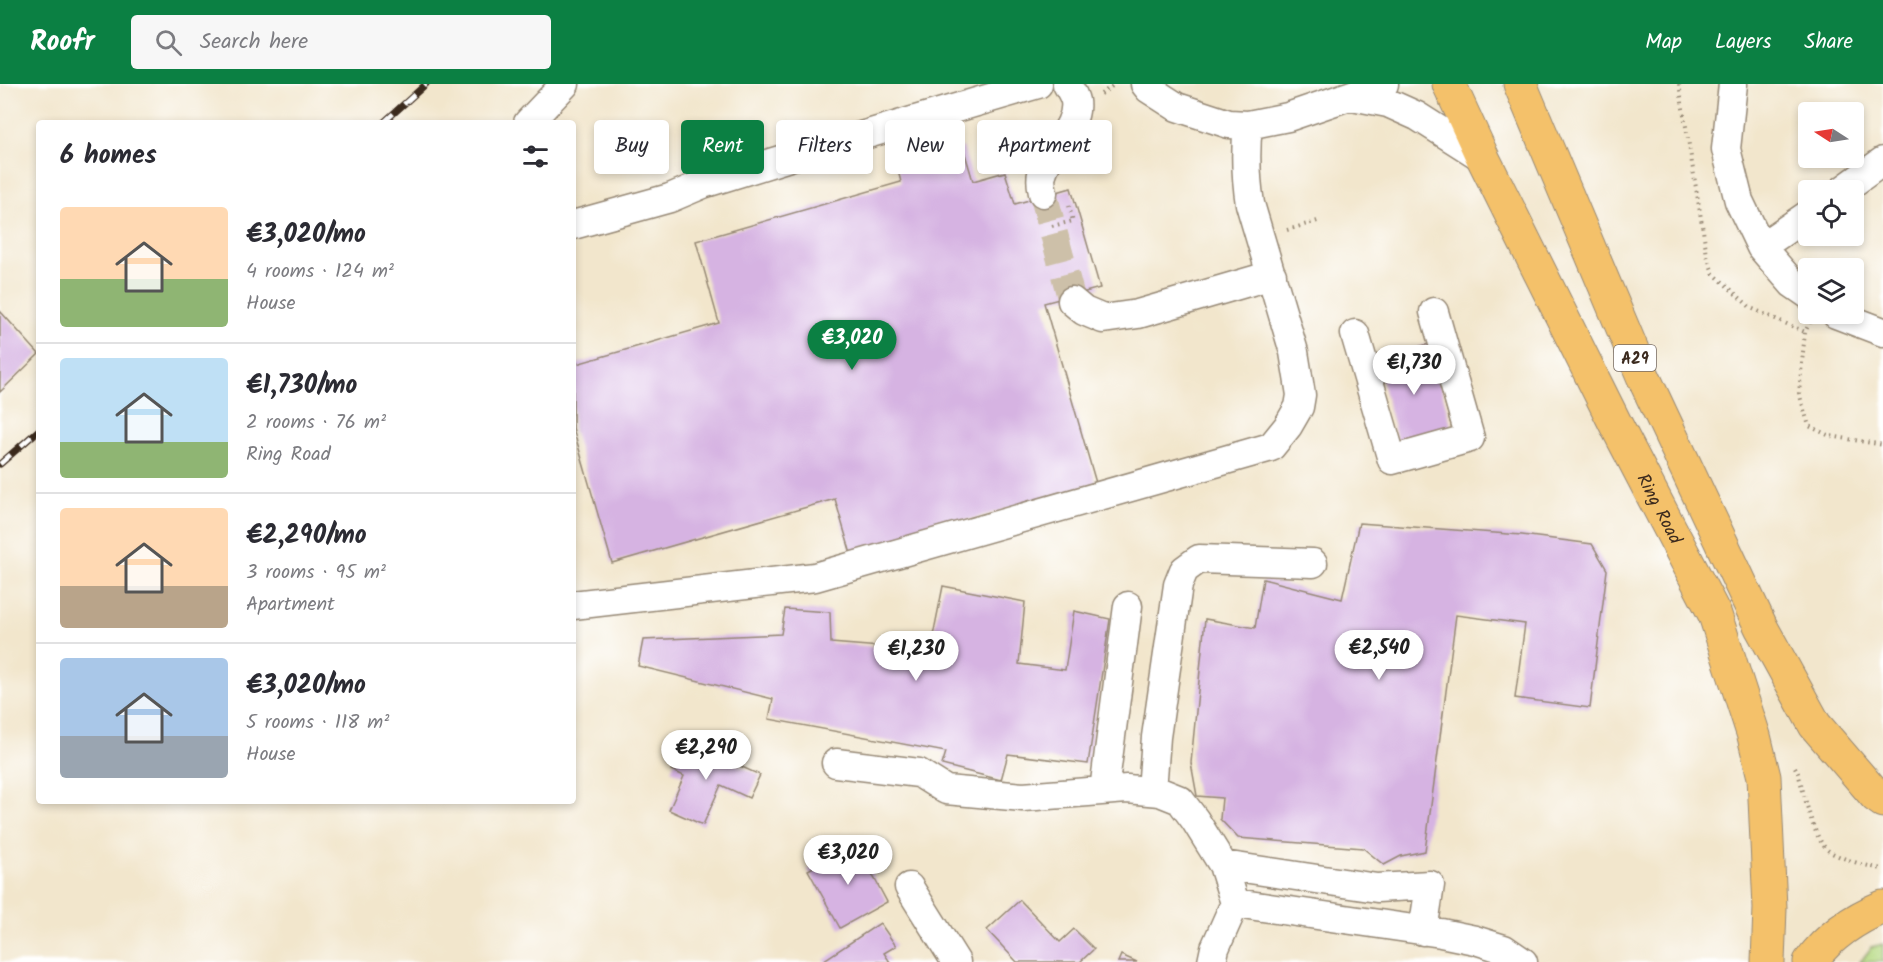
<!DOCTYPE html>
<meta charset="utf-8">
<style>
body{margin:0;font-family:Kalam,sans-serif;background:#f7f7f7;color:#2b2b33;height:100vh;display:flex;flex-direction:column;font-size:22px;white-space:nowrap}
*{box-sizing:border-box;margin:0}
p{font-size:20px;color:#7c7c81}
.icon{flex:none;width:33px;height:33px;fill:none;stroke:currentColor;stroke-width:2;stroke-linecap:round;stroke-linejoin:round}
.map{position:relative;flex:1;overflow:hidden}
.drawer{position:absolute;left:36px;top:36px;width:540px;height:684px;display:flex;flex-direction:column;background:#fff;border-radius:6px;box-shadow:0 3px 9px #0003}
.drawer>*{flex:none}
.top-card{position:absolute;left:594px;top:36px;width:570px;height:54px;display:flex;gap:12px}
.needle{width:39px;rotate:282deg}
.tools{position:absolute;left:1798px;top:18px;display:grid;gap:12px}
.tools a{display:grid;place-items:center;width:66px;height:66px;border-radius:6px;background:#fff;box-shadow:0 3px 9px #0003;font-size:30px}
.price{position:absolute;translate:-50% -51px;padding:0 14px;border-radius:21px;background:#fff;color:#222;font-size:20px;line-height:39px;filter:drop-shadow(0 2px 3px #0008)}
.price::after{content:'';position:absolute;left:50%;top:36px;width:18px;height:14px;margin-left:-9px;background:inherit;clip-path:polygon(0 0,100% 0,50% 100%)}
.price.current{background:#0b8043;color:#fff}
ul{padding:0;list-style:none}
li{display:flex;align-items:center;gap:18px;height:150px;padding:0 24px}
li+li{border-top:2px solid #e1e1e2}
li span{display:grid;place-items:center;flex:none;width:168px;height:120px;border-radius:6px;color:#555}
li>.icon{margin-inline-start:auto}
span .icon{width:72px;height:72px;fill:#fffc;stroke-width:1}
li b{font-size:26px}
h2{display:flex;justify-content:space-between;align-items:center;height:72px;padding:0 24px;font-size:26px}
.chip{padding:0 21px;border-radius:6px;background:#fff;box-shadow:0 3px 9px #0003;font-size:21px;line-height:54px}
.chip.current{background:#0b8043;color:#fff}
header{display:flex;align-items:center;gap:36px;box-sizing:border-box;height:84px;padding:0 30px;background:#0b8043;color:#fff}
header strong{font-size:28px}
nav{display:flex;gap:33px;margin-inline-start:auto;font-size:21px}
.search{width:420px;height:54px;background:#f7f7f7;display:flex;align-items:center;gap:15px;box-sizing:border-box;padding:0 21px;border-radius:6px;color:#7c7c81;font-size:22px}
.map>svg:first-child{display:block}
.green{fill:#b5d981;stroke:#788250;stroke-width:1.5}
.building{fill:#d6b3e2}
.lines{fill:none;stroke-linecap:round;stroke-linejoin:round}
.minor-tunnel{stroke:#cdc0a9;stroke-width:28;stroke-dasharray:28 14;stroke-linecap:butt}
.minor-casing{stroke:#968875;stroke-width:31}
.major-casing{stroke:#968875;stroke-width:35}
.highway-casing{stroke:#968875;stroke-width:35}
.path{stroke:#968875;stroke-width:4;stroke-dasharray:1.5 4.5;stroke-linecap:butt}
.minor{stroke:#fff;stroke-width:28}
.major{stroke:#f4c16a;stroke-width:33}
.highway{stroke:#f4c16a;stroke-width:33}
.rail-casing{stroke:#3b2a1e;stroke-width:7}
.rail{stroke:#fff;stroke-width:4.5;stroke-dasharray:14;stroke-linecap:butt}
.labels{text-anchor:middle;stroke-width:5;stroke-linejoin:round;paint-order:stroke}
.shield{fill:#fff;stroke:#766a62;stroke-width:1.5}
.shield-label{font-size:16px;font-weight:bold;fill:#3b2a1e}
.street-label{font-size:18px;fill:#3b2a1e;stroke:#fff}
</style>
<header>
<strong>Roofr</strong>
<div class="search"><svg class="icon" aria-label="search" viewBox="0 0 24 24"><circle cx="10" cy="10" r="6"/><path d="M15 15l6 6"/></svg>Search here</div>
<nav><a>Map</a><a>Layers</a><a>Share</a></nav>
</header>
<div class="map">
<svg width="1883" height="878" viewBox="0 0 1883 878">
<rect width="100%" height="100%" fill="#fff"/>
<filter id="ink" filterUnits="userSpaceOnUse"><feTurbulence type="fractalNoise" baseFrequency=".0167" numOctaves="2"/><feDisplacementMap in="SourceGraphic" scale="12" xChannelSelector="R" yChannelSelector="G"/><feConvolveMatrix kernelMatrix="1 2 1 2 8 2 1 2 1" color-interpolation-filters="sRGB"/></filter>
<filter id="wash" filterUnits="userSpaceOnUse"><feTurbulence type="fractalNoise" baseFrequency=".008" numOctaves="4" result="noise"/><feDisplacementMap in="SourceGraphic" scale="24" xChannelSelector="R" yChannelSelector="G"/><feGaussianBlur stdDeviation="1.35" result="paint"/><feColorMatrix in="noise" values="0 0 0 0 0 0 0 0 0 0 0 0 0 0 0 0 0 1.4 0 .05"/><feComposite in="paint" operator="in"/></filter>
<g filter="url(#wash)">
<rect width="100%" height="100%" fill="#f2e6cc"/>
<!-- green -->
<path class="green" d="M1883,860V878H1860L1872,863Z"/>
<g id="blocks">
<!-- building -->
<path class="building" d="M963,63L973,97L1005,88L1015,120L1071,104L1100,204L1044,219L1096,399L851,470L835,415L612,479L573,344V281L719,239L696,157L901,98L897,83Z
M0,227L39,270L0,308Z
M1429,260L1453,348L1399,363L1376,275Z
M1359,439L1522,451L1592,460L1607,486L1590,624L1515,614L1525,540L1456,531L1425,767L1401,772L1384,781L1363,764L1238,754L1220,735L1222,714L1197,712L1191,679L1205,535L1255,544L1263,495L1342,515Z
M943,502L1025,518L1019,580L1065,586L1074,527L1110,535L1088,680L1008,670L1001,696L942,681L946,668L769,635L773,615L638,582L643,556L781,550L785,525L830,528L831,559L930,567Z
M684,657L760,691L749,714L721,701L703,741L669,726L684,692L671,686Z
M856,760L887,818L840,844L808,786Z
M1020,816L1060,858L1074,845L1094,865L1080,878H1017L987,846Z
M880,839L896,862L884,869L890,878H826L824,876Z
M1121,871L1137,878H1118Z"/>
</g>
</g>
<g filter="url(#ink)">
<use href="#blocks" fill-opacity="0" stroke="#968875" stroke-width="1.5"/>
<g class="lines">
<!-- minor-tunnel -->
<path class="minor-tunnel" d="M1043,109L1072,217"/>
<!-- minor casing -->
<g class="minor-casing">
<path id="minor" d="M1145,0L1149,5L1177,23L1229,40L1248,41L1288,33L1384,0
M1733,0L1726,65L1739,117L1761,163L1793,200L1809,211
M1352,12L1388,19L1417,32L1483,74
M528,39L565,0
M1843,106L1883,77
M1043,109C1042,103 1040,96 1042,90C1048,65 1079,44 1075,17C1074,12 1070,5 1067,0
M573,141L670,114L703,100L796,71L1038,0
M1761,163L1809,130
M1072,217L1084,227L1103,235L1138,230L1272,191
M1836,230L1883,248
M1355,250L1392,376L1470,354L1434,228
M573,521L815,493L1271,363L1288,342L1299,323L1301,311L1294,268L1250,120C1246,94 1245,68 1248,41
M836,679L919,689L946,706L1023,713L1127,705L1160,708L1180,716L1195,736L1223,781L1235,819L1215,864L1212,878
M1104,706L1128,522
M1152,707L1156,653L1178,501L1184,486L1199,475L1313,479
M1223,781L1377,804L1430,801L1423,847
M909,803L956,878
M1235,819L1441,849L1475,856L1504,865L1523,878"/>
</g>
<!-- major casing -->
<g class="major-casing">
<g id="major">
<path id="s1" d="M1449,0L1483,74L1615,339L1715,531L1754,652L1764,693L1770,824L1768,878"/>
<path d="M1520,0L1643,292L1761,543L1815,641L1876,712L1883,717"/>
</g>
</g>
<!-- highway casing -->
<g class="highway-casing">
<path id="highway" d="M1810,878C1829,852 1854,835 1883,823"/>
</g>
<!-- path -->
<path class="path" d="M1679,0L1707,171L1713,189L1751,224L1805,248
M1101,10L1115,0
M1052,142L1073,137L1069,122
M1287,146L1321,136
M1810,238L1805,248L1799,309L1809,342L1830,352L1883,361
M1795,683L1798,689C1804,708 1813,756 1829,767C1841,775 1869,783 1883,785"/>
<!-- minor -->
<use href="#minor" class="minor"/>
<!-- major -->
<use href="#major" class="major"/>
<!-- highway -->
<use href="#highway" class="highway"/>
<!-- rail casing -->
<g class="rail-casing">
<path id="rail" d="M383,39L426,0
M0,380L39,346"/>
</g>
<!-- rail -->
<use href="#rail" class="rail"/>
</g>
</g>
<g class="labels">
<!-- shield labels -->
<rect class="shield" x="1614" y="261" width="42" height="26" rx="4.5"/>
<g class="shield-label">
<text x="1635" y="280">A29</text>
</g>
<!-- street labels -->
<g class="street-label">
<text dy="6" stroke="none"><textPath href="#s1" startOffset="474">Ring Road</textPath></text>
</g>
</g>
</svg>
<div class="tools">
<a><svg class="needle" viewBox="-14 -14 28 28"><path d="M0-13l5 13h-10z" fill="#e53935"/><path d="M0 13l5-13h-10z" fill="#7c7c81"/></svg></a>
<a><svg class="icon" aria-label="locate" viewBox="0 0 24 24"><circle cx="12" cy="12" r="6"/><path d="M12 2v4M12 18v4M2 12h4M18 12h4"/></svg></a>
<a><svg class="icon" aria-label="layers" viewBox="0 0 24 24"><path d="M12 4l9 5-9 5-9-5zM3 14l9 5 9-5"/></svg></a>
</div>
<b class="price current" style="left:852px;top:287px">€3,020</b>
<b class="price" style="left:1414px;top:312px">€1,730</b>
<b class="price" style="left:1379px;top:597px">€2,540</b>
<b class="price" style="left:916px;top:598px">€1,230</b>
<b class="price" style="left:706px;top:697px">€2,290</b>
<b class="price" style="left:848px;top:802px">€3,020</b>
<div class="top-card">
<a class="chip">Buy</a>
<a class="chip current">Rent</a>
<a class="chip">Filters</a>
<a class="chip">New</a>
<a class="chip">Apartment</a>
</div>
<section class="drawer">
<h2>6 homes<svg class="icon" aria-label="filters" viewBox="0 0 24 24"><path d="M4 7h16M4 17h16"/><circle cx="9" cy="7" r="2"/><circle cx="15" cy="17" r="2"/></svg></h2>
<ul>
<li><span style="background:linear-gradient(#ffd9b3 60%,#8fb573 0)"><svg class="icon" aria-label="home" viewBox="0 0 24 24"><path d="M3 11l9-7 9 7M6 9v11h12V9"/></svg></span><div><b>€3,020/mo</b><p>4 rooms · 124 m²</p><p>House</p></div></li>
<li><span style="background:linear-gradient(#bfe0f5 70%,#8fb573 0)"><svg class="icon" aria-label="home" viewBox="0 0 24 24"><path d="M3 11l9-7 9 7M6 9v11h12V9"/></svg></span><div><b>€1,730/mo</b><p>2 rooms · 76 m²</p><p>Ring Road</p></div></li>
<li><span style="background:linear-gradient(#ffd9b3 65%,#b9a48a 0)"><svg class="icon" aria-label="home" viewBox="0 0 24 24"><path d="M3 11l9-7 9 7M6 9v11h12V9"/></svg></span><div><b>€2,290/mo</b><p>3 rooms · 95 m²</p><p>Apartment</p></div></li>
<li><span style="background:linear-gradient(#a9c7e8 65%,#9aa5b1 0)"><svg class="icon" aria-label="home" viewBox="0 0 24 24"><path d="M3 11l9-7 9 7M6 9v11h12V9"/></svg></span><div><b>€3,020/mo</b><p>5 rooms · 118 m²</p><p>House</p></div></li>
</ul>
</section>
</div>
